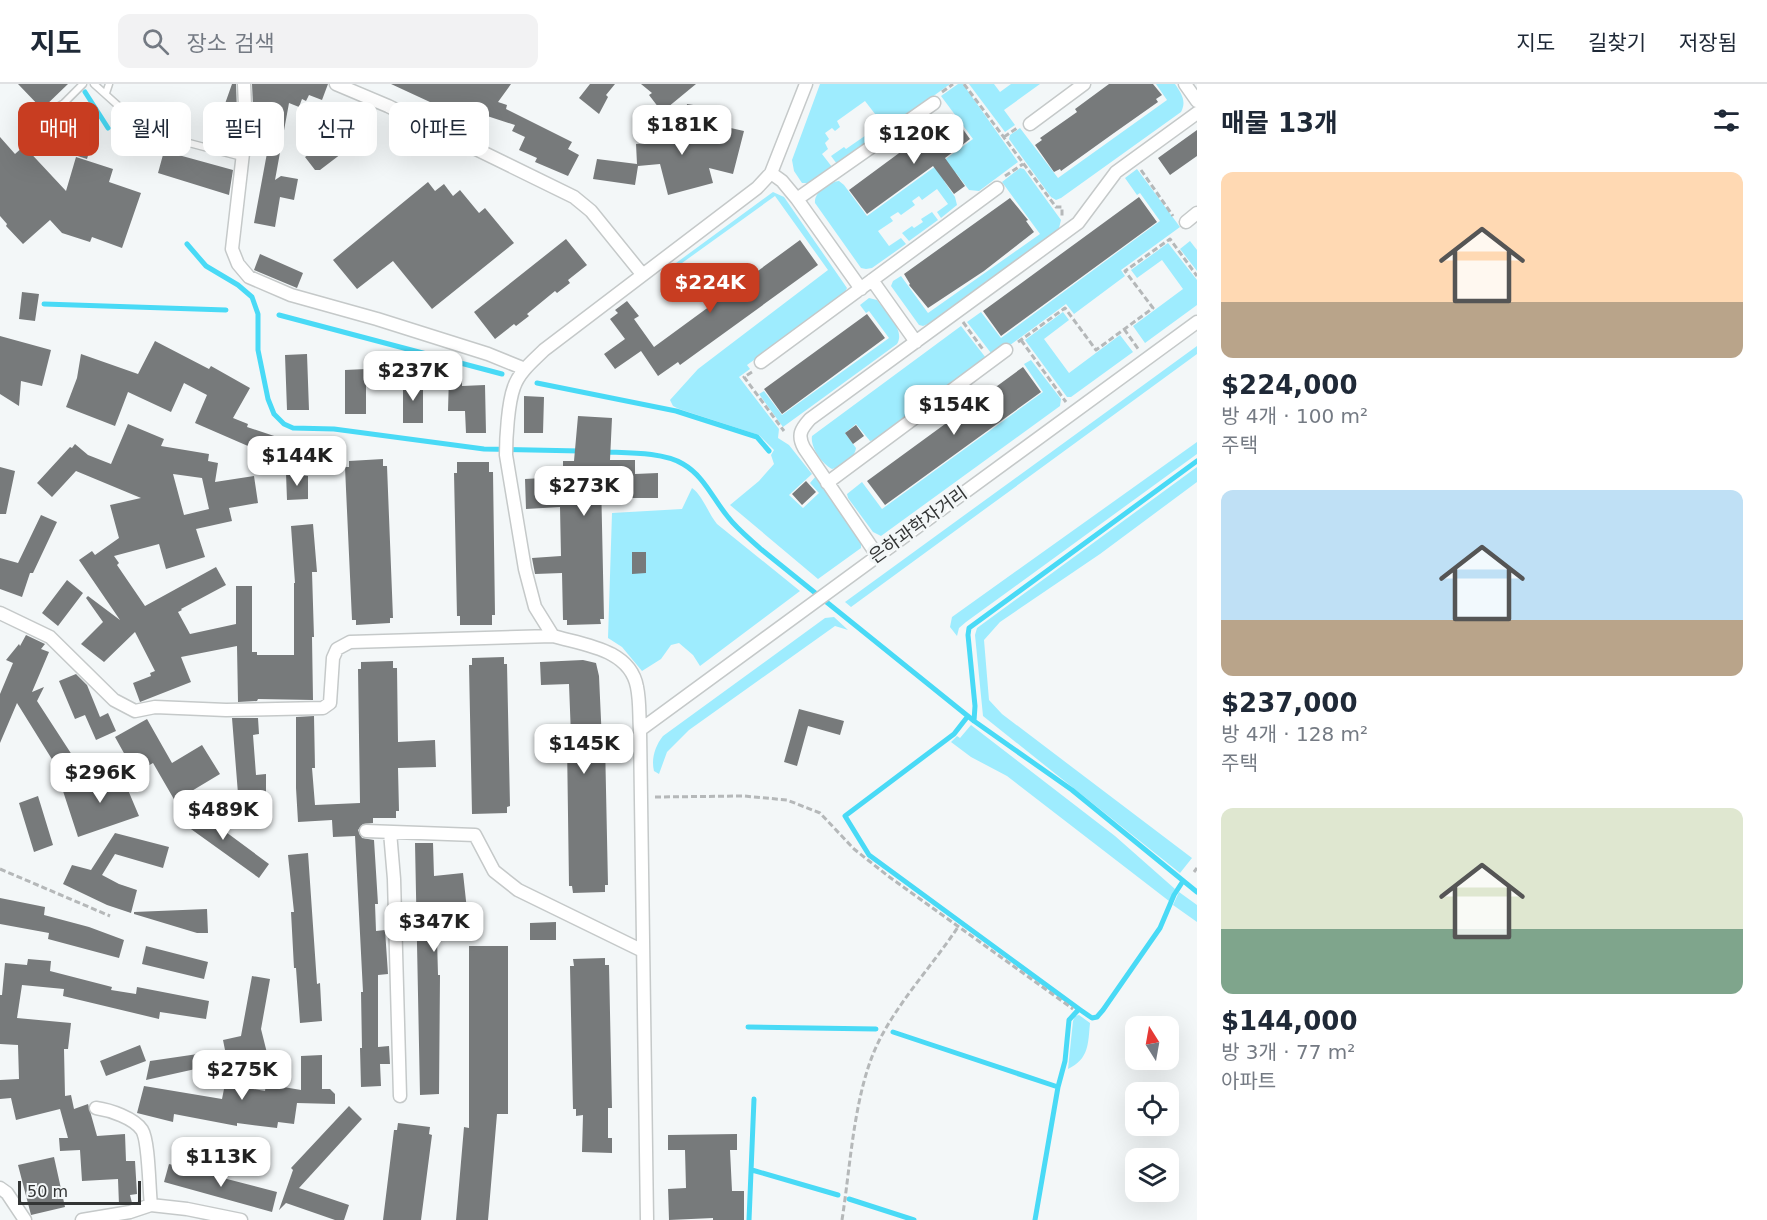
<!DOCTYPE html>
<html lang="ko">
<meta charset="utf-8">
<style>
body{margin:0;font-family:"DejaVu Sans","Noto Sans KR",sans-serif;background:#f2f2f3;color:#1f2937;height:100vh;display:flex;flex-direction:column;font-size:22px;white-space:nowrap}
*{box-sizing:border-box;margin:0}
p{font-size:20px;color:#747a83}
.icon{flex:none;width:33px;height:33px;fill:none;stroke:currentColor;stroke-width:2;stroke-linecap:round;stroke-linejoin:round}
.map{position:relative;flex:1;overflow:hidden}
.panel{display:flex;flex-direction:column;background:#fff;width:570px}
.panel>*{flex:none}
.banner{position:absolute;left:18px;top:18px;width:570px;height:54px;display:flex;gap:12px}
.needle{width:39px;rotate:349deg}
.controls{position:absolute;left:1125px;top:932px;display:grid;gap:12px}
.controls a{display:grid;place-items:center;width:54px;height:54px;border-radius:12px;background:#fff;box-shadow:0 6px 24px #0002;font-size:30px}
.scale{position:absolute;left:18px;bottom:15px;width:123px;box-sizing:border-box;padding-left:6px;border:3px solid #333535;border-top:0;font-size:16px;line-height:21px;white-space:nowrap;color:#333535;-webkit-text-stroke:4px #f3f7f8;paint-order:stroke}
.price{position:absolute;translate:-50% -51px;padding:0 14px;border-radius:12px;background:#fff;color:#222;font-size:20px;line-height:39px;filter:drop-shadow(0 2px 3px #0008)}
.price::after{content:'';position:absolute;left:50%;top:36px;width:18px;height:14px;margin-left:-9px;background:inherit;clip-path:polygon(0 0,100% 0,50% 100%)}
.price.selected{background:#c83d21;color:#fff}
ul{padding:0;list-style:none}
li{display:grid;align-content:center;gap:12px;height:318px;padding:0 24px}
li span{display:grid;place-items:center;height:186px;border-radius:12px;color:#555}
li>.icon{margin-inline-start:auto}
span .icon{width:108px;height:108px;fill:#fffc;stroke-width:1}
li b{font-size:26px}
h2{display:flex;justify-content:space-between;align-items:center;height:72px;padding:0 24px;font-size:26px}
.chip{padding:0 21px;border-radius:12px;background:#fff;box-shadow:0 6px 24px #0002;font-size:21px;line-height:54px}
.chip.selected{background:#c83d21;color:#fff}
header{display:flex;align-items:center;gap:36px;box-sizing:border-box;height:84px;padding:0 30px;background:#fff;border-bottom:2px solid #e0e1e3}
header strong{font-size:28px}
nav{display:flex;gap:33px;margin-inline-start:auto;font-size:21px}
.search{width:420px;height:54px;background:#f2f2f3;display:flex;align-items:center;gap:15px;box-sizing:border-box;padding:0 21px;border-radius:12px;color:#747a83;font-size:22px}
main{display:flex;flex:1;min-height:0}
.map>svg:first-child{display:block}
.green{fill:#9eecfe}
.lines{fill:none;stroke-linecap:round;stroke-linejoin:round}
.stream{stroke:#49daf6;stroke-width:5}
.building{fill:#777a7b;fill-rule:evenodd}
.lane-casing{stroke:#c5c9c9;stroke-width:9}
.street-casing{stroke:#c5c9c9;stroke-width:15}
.path{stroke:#b5b8b9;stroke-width:3;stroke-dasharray:6 3;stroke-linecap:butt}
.lane{stroke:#fff;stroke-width:6}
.street{stroke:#fff;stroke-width:12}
.labels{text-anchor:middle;stroke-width:6;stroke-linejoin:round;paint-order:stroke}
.street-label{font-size:18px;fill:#333535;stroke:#f3f7f8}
</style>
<header>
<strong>지도</strong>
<div class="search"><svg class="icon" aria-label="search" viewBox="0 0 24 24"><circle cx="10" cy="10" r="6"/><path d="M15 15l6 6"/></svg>장소 검색</div>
<nav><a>지도</a><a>길찾기</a><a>저장됨</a></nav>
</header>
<main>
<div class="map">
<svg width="1197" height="1136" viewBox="0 0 1197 1136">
<rect width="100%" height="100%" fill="#f3f7f8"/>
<!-- green -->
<path class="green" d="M820,0H950L881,50L876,44L882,39L865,17L837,37L840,43L835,47L832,44L825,49L829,55L825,59L828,65L822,70L832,83L810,99H802L794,87L792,76Z
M958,0H963L1018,78L979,107L969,106L956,89L944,97L955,113L957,121L941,134L937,128L948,120L937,105L922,116L919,112L912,117L915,121L901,131L898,128L890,133L893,137L878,147L889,162L901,154L906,160L872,184L866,185L861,184L815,119C814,108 829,98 839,97L844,101L867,132L973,55L941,12Z
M969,0H994L1000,8L1011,0H1040L1004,26L1015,41L1005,48Z
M1156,0H1175C1181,9 1187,17 1181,28L1061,114L1056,116L1051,113L1009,55L1010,51L1020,44L1058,94L1167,16Z
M872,47L876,52L837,80L831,72L844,63L846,65Z
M1020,84L1024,85L1061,136L1059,144L1055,150L928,240L923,242L919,241L891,202L893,197L901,192L928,229L1040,150L1002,98Z
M1137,85L1180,143L1121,186L1125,192L1074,230L1066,220L1006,264L1003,260L991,269L967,238L981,228L1001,254L1160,137L1140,109L1137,111L1125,94Z
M773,108L784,113L847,204L843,212L747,281L750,285L739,293L779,345L778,354L789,361L812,390L789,411L803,424L819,409L810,399L816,392L861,459V464L818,495L730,421L759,397L774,380L771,371L774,366L759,351L679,325L673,322L670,316L698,285L828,186L775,112L664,192L661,190Z
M932,128L938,136L909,157L902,149L912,142L914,144L923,138L921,135Z
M1190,157L1197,166V187L1180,165Z
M1168,159L1197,196V221L1145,259L1133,242L1183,205L1162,176L1137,194L1131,186Z
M869,214L877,216C885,227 906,246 897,260L783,343L759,310L764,307L782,331L889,254L869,227L866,229L860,221Z
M1063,228L1069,236L1044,255L1069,289L1120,251L1133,268L1071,313H1067L1025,256Z
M961,242L986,274L874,356L870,357L856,340L845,349L856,364C855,374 841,383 832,385C822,380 810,363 812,352Z
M1197,262V270L851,523L845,518Z
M1031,276L1061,315L1060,322L881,452L873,448L848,414L847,410L862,398L882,425L1043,308L1024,280Z
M1197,358V370L966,538L959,544L957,552L950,543L952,533Z
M1197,383V398L1100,470L1000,538L984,556L989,616L1002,630L1192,774L1180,789L983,632L975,551L977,544Z
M692,404C703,412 708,429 717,440L800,507L700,582L693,571L679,559L671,561L661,575L642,587L622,563L608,554L612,429L682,425Z
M834,533L848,546L835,542L689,646L667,668L659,690L654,687C651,675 655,662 663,652L825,534Z
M971,641L1115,752L1175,805L1169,817L1007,692L971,673L951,658L957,652L960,654Z
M1179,808L1197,821V838L1173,821Z
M1079,931L1090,939C1088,960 1089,975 1068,985L1073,937L1075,932Z"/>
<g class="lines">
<!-- stream -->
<path class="stream" d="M85,8L108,44
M187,160L206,182L238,201L252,213L258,230V266L268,315L274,330L284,340L293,344L334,345L484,365L580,367
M44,220L226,226
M279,231L502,290
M537,299L676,327L757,353L769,367
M605,368C628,369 663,368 683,380C704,392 713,415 728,433C737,445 750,455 762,466L974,637L1072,706L1197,808
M968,632L954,650L845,732L869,771L1079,925L1069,936L1065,977L1058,1003L1035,1136
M974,637L975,622L968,551L969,544L1197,377
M1079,925L1092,934L1097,933L1103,926L1160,844L1174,811L1183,797
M748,943L876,945
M893,948L1058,1003
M752,1086L838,1111
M849,1115L914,1136
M749,1136L754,1015"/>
</g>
<!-- building -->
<path class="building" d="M18,0H68L42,25Z
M232,0H236L237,28L229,52L215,48Z
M252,0H328L322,16L309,11L306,17L302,15L299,23L289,19L275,96L281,92L298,95L294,116L280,113L275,143L254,139L267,69L259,68L266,25L253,23Z
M391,0H511L498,18L507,21L506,25L572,58L568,65L579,71L568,92L535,78L537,74L519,66L525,53L512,47L515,41L478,29L476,36L458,31Z
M590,0H615L606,11L608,13L599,30L579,14Z
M641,0H696L662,28L649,11L652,9Z
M1109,0H1153L1162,11L1156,15L1158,18L1114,49L1061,87L1060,85L1054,88L1035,61L1042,56L1040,54L1077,28L1075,25Z
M687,20L706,23L704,38L744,47L733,90L709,84L713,99L668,111L660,80L638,82L635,101L593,95L597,75L637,80L636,60L682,57Z
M952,30L970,55L945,74L965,102L954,110L933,82L867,130L849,106Z
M50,39L94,52L87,75L43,61Z
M347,42L358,57L320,86H315L305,73Z
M1197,46V72L1170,91L1158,74Z
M0,53L15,70L24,62L66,107L76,73L113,85L109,98L141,109L122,164L92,153L90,158L62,149L50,136L23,160L6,142L7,140L0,132Z
M164,67L233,86L229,111L158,89Z
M428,98L435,107L444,100L453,112L460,106L479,129L485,124L514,159L432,225L393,177L357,205L333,176Z
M1139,113L1157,138L1001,252L983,227Z
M1010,114L1028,136L1026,137L1034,148L984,187L928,224L909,201L910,200L904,190Z
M566,155L587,181L568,196L570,199L557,209L555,207L527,230L529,232L516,242L514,240L495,255L474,228Z
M800,156L818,181L680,281L678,278L658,292L641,267L615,285L604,270L625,255L610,235L618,229L615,226L627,217L639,232L634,235L654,263Z
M260,170L303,189L297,204L254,186Z
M22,208L39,210L35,237L19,235Z
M867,230L885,254L782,330L764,305Z
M0,252L51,266L42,302L21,297L19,322L0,310Z
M155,257L209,285L211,282L250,304L233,334L248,340L247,343L307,363H319V377H308V388L195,339L207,311L184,299L171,328L128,308L115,342L66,323L77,294L81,270L138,290Z
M307,270L309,326H287L285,271Z
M1023,283L1041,308L885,421L867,397Z
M366,285V330H345V286Z
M449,291H462V302L485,301L486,349H466L465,327H448Z
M403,297H423V339H403Z
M524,312L544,313L543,349H524Z
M578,332L612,334L610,376H635V390L658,389V414H631V395H601L604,535H600L601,540L567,541V536H563L562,489L535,490L532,474L561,472L560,423L526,425L525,395L560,393L559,383H563V377H574Z
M128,340L164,355L161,362L209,370L208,377L218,379L215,398L254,392L258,419L229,424L232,437L196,445L205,473L166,485L159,460L114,472L119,479L117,481L145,522L216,483L226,501L181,525L182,526L178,528L190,550L236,540V502H252V568H257V571H294V499H295L291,442L313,440L317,488H312L314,553H312L313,616L258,615L257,617L238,618L237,562L181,573L191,598L140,618L133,599L151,592L150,589L155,587L135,548L104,578L81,560L103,538L86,514L88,512L120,536L79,476L92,467L95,471L119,454L110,421L141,414L76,387L52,413L37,399L70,363L72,364L75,360L88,371L111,380ZM173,390L202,394L209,425L184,431Z
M856,341L864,352L853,360L845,349Z
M383,375V382H387L393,534H390V539L356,541V536H352L345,383H349V377Z
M457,378H489V388H493L495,531H492V541H460V532H457L454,389H457Z
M0,383L15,387L6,430H0Z
M286,389L308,392V415L287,416Z
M806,397L816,408L802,421L792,410Z
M41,431L57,438L33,489H30L22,513L0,505V474L18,479Z
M632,468H646V489L632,490Z
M67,496L83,509L58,542L42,529Z
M26,551L45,560L41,565L49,568L32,608L44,603L37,617L74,674L58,685L17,619L0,659V610L13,579L6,576L19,560L20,562Z
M504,573V580H507L510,722L507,723V729L472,730L469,581H472V574Z
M583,576L596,579L599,592L602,658H605L608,801H605V808L573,809L572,802H569L567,659H570L571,652L569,600L541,601L540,578Z
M393,577V584H397L398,658L435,656L436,683L398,684L399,727H396V734H373V739L363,740L358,746L362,754L374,756L378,820H375L376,847L385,846L388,890L378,891V963L389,962L390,980H380L381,1002L361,1003L360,964H362L361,908H363L355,752L333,753L332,736L298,738L296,704V633L314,632L315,684H312L315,721L360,719L358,585H361V578Z
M76,590L87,601L100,633L108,629L116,647L96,656L85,631L75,635L59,597Z
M799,625L844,637L840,651L808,642L797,682L784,678Z
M232,634H258L259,650L253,651L256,691L266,690V709L261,710L262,729L256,730V734L240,735Z
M147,635L172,679L202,661L220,690L175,717L153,679L135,689L115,653Z
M120,687L139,732L78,753L62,704L80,698L82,703L91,699L94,703L100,699L99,695Z
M38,712L53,761L34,768L19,719Z
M188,720L269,780L259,794L177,735Z
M115,749L169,763L163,784L115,770L102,791L119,800L137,806L131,829L107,821L63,800L72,781L91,786Z
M415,759H433L434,792L463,789L467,826L466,854H437L438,891H440L439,1010L420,1011Z
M308,769L317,900L320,899L322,937L300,939L296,884H294L291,828H294L288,771Z
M0,814L45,823L44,831L89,843L124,856L119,874L48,855L49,849L0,840Z
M207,825L208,849H197L134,830V828Z
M556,838V856H530V839Z
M146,862L208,878L204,895L142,880Z
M469,862H508V1030H497L488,1136H456L464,1043L469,1044Z
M605,874V881H609L612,1024H608V1054H612V1069L582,1068L583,1031L576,1032V1025H573L570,882H574L573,875Z
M28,875L51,877L50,887L112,903L111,906L136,910L137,903L209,917L206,935L160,928L159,935L63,912L64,905L22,901L17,934L71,939L68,965H64L65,1012L71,1011L74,1025L88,1020L97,1052L125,1050L126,1077H135L137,1110L130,1111L132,1119L119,1121L118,1095L82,1097L80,1066L60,1067L59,1054H68L60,1025L16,1036L11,1014L0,1015V996L19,995L18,961L0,960V911H2L5,879L27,881Z
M252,892L270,895L261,945L267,969L146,996L150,977L225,966L223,956L241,952Z
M140,961L146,977L106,992L100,977Z
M322,971V1005H330L335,1010V1020L297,1019L294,1040L278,1038L277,1044L237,1039V1042L174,1030L173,1038L137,1029L144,1002L222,1015L225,1000L265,1007L266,1000L301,1006V972Z
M349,1022L362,1035L299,1104L349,1121L344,1136H335L286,1119L279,1126L293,1086L291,1084Z
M398,1039L430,1043L429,1050L432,1051L421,1136H383L394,1046H397Z
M737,1050V1066H730L732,1107H744V1136H713V1134L669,1136L668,1105L686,1104L685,1066H668V1051Z
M54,1073L65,1123L31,1131L18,1081Z
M169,1080L277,1108L272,1128L164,1098Z"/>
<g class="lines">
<!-- lane casing -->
<g class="lane-casing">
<path id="lane" d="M94,0L133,35L189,59L242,73
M106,9L109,0
M41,33L64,19L83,0"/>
</g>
<!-- street casing -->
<g class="street-casing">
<path id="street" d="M244,0L246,43L232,165L238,180L249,193L291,211L377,235L488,270L525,285
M336,0L388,22L574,113L591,127L642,190
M1185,0L1197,17
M1030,40L1084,0
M771,89L782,97L797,115L861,205
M797,115L934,19
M1186,138L1197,129
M872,196L916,258
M761,278L997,104
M827,399L1006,266
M877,471L804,364C797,351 801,345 810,335L1078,139L1116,88L1197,29
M0,529L50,553L114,616L135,627L155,623L226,626L323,624L330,619L333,574L337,565L350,558L553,552
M640,646L1197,238
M366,747L475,751L494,787L518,806L643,867
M390,748L394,795L400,1012
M96,1024C110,1026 134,1034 142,1046C149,1057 149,1105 151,1121L187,1125L241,1136
M0,1104L7,1109L25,1136
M82,1136L130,1128L151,1121
M647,1136L640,646C639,632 640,617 637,603C630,565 584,561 553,552L535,523L525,485L506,371C506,354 508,319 514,303C519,288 533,277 544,266L757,104L771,89L806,0"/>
</g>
<!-- path -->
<path class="path" d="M964,0L1056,123H1062V133
M942,8L953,0
M1004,53L1017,44
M1141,86L1173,132
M1005,92L1023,80
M963,238L984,267
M1124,245L1139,266
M1021,256L1066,318
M1018,258L1065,224L1096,266L1153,224L1125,187L1170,155L1197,192
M752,288L744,293L784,347
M655,713L744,712L787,716L820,729L854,765L888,792L1073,925
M0,785L110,832
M1194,788L1197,784
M842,1136C851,1079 854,1003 881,953C901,915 934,879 958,843"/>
<!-- lane -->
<use href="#lane" class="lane"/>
<!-- street -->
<use href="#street" class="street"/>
</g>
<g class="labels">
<!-- street labels -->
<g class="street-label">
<text transform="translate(918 441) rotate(-36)" y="6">은하과학자거리</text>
</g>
</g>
</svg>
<div class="controls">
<a><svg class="needle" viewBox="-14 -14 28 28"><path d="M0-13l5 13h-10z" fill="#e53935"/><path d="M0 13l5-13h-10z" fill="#747a83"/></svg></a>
<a><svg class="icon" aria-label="locate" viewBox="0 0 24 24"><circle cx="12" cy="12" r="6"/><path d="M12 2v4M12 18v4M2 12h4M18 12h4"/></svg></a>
<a><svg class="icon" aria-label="layers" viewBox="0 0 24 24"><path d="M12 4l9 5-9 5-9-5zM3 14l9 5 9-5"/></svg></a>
</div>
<div class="scale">50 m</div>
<b class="price" style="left:682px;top:72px">$181K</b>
<b class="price" style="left:914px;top:81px">$120K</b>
<b class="price selected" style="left:710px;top:230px">$224K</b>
<b class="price" style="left:413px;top:318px">$237K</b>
<b class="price" style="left:954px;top:352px">$154K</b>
<b class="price" style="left:297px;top:403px">$144K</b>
<b class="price" style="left:584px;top:433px">$273K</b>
<b class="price" style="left:584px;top:691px">$145K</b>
<b class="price" style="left:100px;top:720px">$296K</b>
<b class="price" style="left:223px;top:757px">$489K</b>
<b class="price" style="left:434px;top:869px">$347K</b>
<b class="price" style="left:242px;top:1017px">$275K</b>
<b class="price" style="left:221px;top:1104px">$113K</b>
<div class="banner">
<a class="chip selected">매매</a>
<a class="chip">월세</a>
<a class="chip">필터</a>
<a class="chip">신규</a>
<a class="chip">아파트</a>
</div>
</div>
<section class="panel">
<h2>매물 13개<svg class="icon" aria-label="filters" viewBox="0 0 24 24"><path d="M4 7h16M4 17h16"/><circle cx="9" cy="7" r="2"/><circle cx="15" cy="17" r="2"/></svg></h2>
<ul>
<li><span style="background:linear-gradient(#ffd9b3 70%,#b9a48a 0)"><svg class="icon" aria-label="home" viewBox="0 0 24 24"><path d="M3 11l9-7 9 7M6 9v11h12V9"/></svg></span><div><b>$224,000</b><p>방 4개 · 100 m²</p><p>주택</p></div></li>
<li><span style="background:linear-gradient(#bfe0f5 70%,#b9a48a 0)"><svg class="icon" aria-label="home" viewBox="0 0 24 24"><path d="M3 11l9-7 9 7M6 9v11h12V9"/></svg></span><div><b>$237,000</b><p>방 4개 · 128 m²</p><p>주택</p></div></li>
<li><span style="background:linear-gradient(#dfe7d0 65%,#7fa58c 0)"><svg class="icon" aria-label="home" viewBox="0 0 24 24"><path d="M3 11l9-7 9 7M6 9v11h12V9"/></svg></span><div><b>$144,000</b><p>방 3개 · 77 m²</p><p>아파트</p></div></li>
</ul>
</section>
</main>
